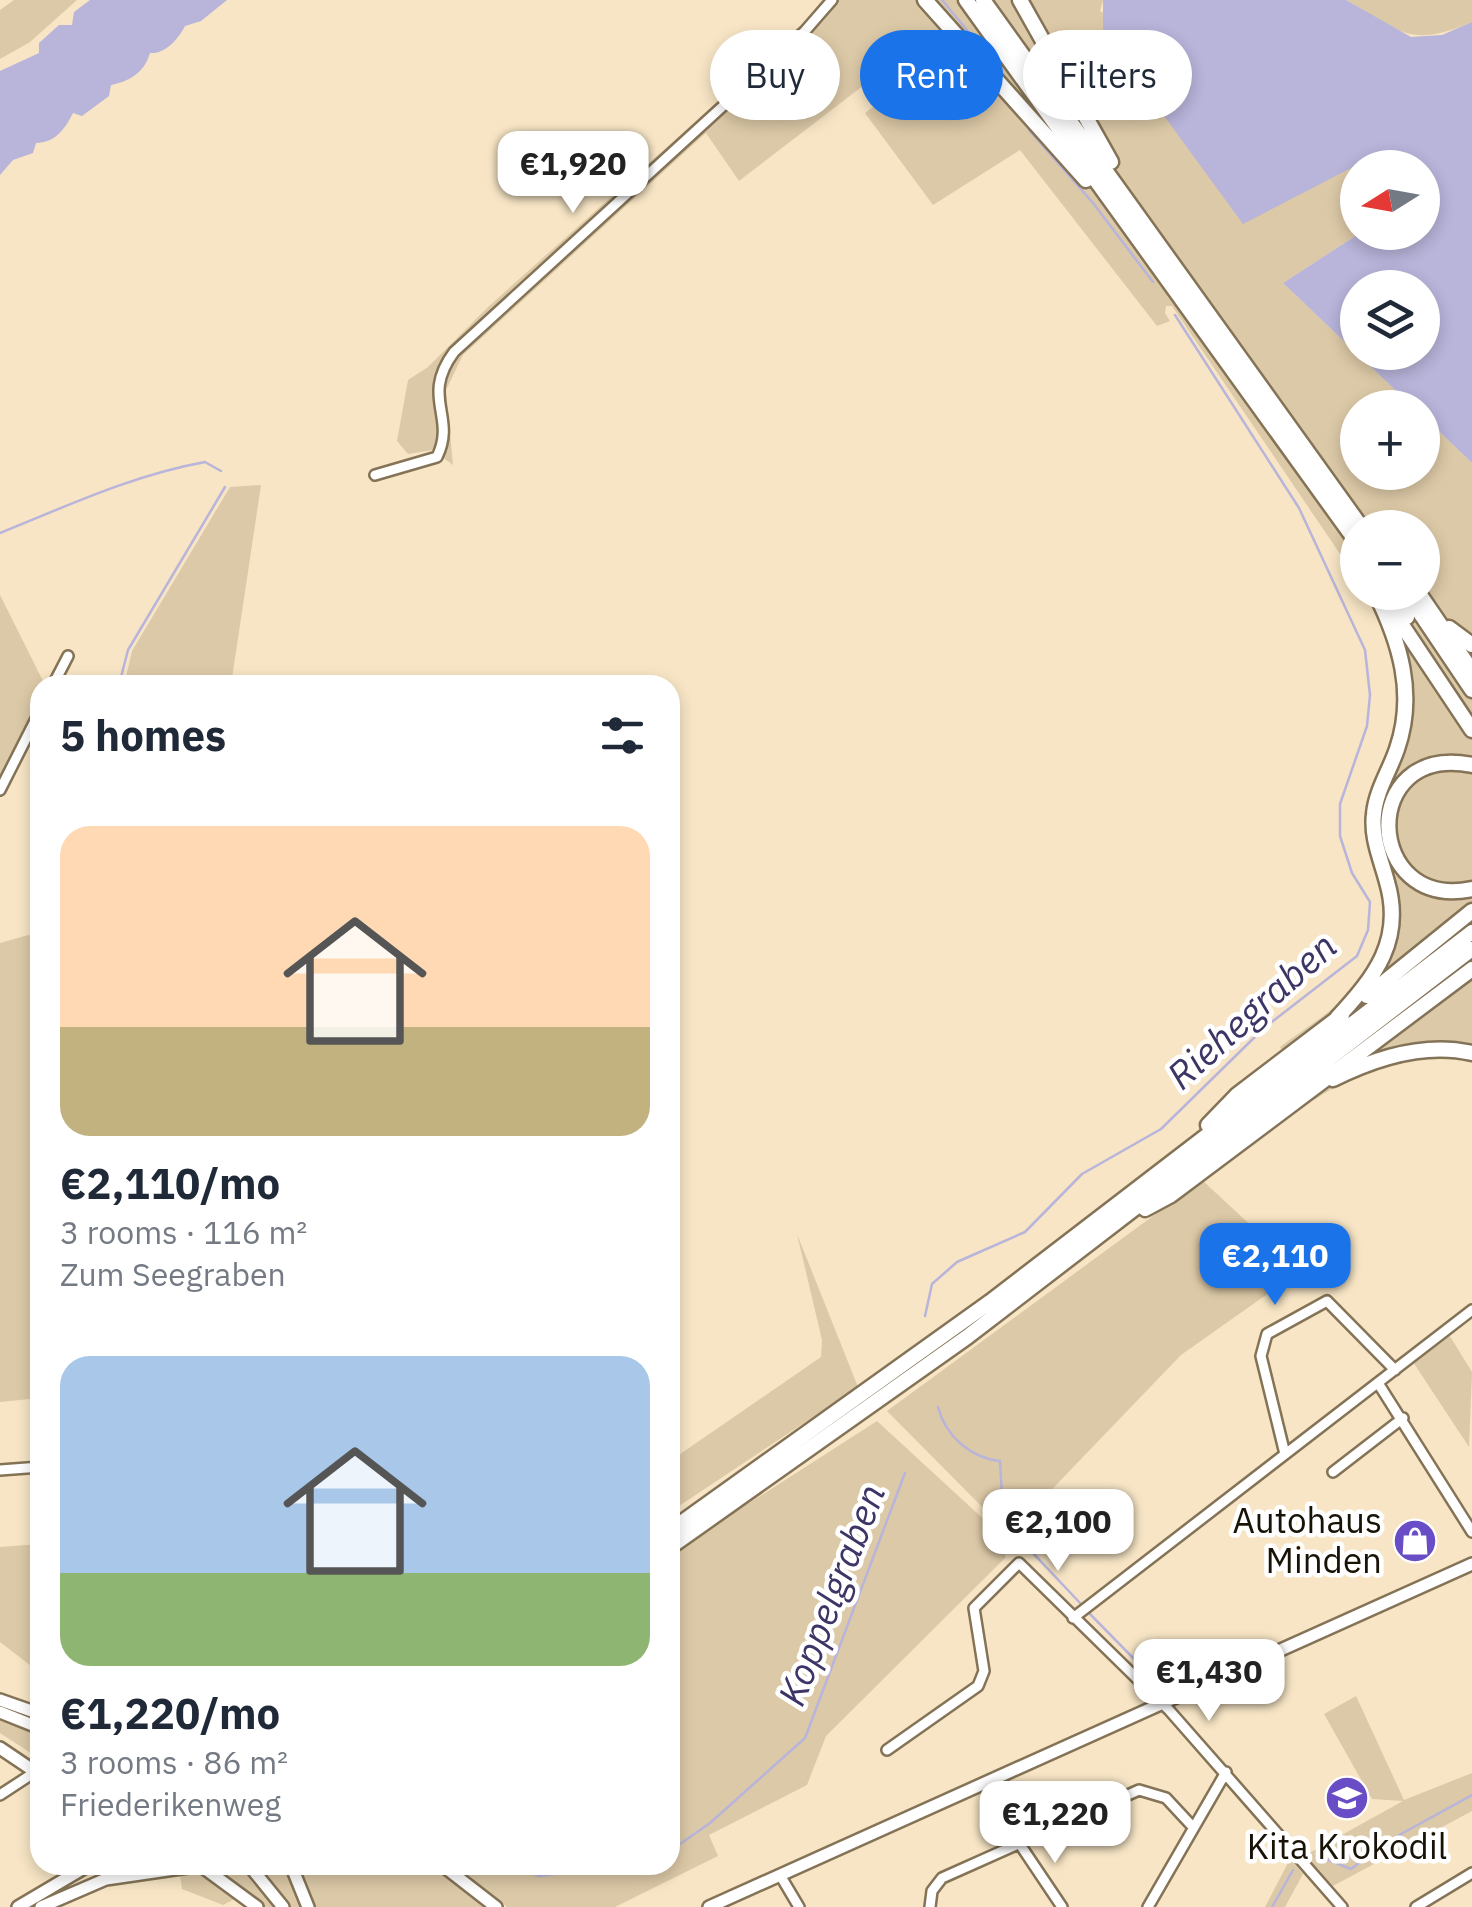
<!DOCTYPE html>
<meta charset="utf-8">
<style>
body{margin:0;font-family:"IBM Plex Sans",sans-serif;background:#f2f2f3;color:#1f2937;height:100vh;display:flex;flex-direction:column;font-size:38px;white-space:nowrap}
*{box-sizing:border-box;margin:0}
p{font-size:32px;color:#747a83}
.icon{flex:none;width:55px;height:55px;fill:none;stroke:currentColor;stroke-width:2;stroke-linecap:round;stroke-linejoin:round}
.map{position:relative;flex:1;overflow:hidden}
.side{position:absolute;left:30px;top:675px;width:650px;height:1200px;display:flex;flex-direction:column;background:#fff;border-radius:30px;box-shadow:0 5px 15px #0003}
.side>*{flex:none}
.top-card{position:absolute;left:710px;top:30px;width:610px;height:90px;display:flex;gap:20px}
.needle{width:65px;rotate:259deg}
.tools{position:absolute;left:1340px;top:150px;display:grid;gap:20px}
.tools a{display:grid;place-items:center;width:100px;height:100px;border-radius:50%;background:#fff;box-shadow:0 5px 15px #0003;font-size:50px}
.price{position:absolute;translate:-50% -85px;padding:0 22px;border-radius:20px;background:#fff;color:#222;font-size:32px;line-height:65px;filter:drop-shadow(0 2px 5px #0008)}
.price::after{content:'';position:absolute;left:50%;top:60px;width:30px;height:22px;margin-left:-15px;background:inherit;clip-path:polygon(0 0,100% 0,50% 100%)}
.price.selected{background:#1a73e8;color:#fff}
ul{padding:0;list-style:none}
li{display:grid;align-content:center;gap:20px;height:530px;padding:0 30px}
li span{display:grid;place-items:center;height:310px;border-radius:30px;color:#555}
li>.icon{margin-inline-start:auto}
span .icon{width:180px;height:180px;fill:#fffc;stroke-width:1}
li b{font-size:42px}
h2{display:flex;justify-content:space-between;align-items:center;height:120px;padding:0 30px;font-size:42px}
.chip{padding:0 35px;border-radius:45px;background:#fff;box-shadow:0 5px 15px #0003;font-size:35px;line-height:90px}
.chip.selected{background:#1a73e8;color:#fff}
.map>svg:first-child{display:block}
.green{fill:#dcc9a7}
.water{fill:#b8b4da;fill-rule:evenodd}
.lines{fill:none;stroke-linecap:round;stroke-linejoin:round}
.stream{stroke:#b8b4da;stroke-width:2.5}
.minor-casing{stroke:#847356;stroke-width:14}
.major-casing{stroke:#847356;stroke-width:16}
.highway-casing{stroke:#847356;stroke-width:19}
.minor{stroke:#fff;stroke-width:9}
.major{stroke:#fff;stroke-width:11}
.highway{stroke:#fff;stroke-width:14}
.labels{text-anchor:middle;stroke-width:9;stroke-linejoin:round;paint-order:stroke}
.poi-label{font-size:35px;fill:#181207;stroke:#fff;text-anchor:end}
.water-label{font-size:38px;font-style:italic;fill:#3d3566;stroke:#fff}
</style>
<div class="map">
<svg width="1472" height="1907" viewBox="0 0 1472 1907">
<rect width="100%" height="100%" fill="#f7e5c5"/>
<!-- green -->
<path class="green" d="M14,0H77L30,42L0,59V10Z
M823,0H1103L1100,11L1357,168L1360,233L1283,283L1413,407L1358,408V472H1422L1423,416L1472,463V1059C1411,1049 1365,1068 1314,1100L1280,1047C1315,1020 1368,992 1383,947C1398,901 1362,863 1365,819C1367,799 1378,780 1385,761C1406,702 1398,646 1366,593L1422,592V528H1358L1357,579L1172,306H1166L1165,313L1170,321L1157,326L1020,150L933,205L865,113L943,55L928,36L739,181L706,133L463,355L446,390L453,465L433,450L408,454L397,441L408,380L428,367L488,307L802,26Z
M1346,0H1472V22C1409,49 1400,31 1346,0Z
M261,485L231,685H124L132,651L230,487Z
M0,595L45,685H40V705L0,783Z
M28,935L40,938V1398L0,1402V943Z
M1202,1180L1300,1271L1181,1355L1009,1534L887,1411Z
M797,1234L858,1387L670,1512V1461L821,1357L822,1340Z
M1448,1333L1472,1372L1469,1447L1413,1362Z
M877,1421L991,1526L1006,1557L826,1736L807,1785L709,1835L718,1856L615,1907H507L450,1865H670V1554Z
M40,1544V1673L0,1642V1547Z
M1356,1696L1404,1800L1472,1773V1811L1333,1886L1302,1857L1403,1801L1372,1799L1324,1714Z
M40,1703V1759L0,1733V1704Z
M1290,1859L1303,1874L1285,1907H1265Z
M213,1865H435L487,1907H265Z
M180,1875H205L235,1899L223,1905L182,1889Z"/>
<!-- water -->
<path class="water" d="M90,0H227L201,21L185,26C178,39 166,54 150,53C144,73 130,81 111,85L109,96L82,116L73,113C65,129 55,143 36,143L33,153L13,160L0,175V71L39,53V43L59,25H72L74,12Z
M1103,0H1346L1411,37L1442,35L1472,22V463L1423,416L1422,408L1413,407L1283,283L1360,233L1422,232V168L1353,167L1243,224L1113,46L1103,29ZM1358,288H1422V352H1358Z"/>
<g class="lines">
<!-- stream -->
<path class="stream" d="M942,0L1000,70
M1029,130L1093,203L1153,282
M0,533C67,506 133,475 205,462L221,471
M119,685L128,650L225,487
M925,1316L932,1284L957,1262L1025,1232L1082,1174L1161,1129L1264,1028L1357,956L1368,930L1370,902L1352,873L1340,836V804L1367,726L1370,695L1365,650L1299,508L1175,315
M938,1407C945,1435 970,1458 1000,1461L1003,1513
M1015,1534L1081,1604
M1089,1613L1139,1664
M670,1851L710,1823L805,1738L905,1473
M1318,1856L1351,1869L1392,1839L1472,1795
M503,1865L540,1876L616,1865
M1272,1907L1293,1870"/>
<!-- minor casing -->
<g class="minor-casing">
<path id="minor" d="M375,475L437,457C457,416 420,398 454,352L805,31L832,0
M53,685L68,656
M0,790L40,711
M1378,1383L1472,1532
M1285,1454L1261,1356L1267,1334L1327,1301L1395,1370
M0,1470L40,1467
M1333,1472L1403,1418
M1073,1618L1472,1310
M887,1750L978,1686L984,1671L974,1608L1019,1563L1169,1710L1342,1907
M0,1795L35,1772
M1019,1843L1062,1907
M780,1875L799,1907
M930,1907L932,1891L942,1878L1139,1790L1166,1798L1192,1826
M1148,1907L1226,1772
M1416,1907L1472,1873"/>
</g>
<!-- major casing -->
<g class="major-casing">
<path id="major" d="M0,1700L40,1714
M0,1712L40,1728
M0,1748L40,1775
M200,1865L257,1907
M249,1865L283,1907
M291,1865L308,1907
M442,1865L496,1907
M18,1907L89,1865
M41,1907L106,1879L202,1865
M709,1907L1472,1564"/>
</g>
<!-- highway casing -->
<g class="highway-casing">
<path id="highway" d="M925,0L1086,180
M966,0L1358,544
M983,0L1362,528
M1020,0L1111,162
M1391,592L1407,617
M1406,592L1472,690
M1418,592L1472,671
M1392,610L1472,730
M1449,628L1472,645
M1472,765C1357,742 1364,912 1472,889
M1367,996L1472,911
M1337,1018C1375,977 1404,940 1387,882C1381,859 1371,838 1374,814C1376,791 1390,770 1397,749C1416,694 1400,642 1375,592
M1333,1079C1375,1058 1425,1042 1472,1053
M1208,1125L1237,1095L1342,1015
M1145,1209L1171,1195L1472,969
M670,1531L990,1302L1472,932
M670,1547L967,1337L1472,949"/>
</g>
<!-- minor -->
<use href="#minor" class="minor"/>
<!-- major -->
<use href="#major" class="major"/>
<!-- highway -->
<use href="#highway" class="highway"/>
</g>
<!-- icons -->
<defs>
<g id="shop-disc" transform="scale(2.25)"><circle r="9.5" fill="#694dc6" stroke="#fff"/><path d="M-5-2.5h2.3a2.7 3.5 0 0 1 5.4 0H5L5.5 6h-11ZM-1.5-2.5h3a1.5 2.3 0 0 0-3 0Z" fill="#fff"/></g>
<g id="school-disc" transform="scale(2.25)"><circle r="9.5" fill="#694dc6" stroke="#fff"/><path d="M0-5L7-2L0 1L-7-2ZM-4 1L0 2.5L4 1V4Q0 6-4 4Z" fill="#fff"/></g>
</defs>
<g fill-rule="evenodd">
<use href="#shop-disc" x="1415" y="1541"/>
<use href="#school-disc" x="1347" y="1798"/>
</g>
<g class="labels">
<!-- poi labels -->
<g class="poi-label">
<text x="1382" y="1533">Autohaus<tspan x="1382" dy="40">Minden</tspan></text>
<text x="1347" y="1859" text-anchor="middle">Kita Krokodil</text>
</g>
<!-- water labels -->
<g class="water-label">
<text transform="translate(1252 1011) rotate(-42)" y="13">Riehegraben</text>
<text transform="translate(832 1595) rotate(-69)" y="13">Koppelgraben</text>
</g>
</g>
</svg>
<div class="tools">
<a><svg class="needle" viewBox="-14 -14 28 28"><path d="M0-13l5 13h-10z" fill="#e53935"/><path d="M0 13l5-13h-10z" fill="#747a83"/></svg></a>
<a><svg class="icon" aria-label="layers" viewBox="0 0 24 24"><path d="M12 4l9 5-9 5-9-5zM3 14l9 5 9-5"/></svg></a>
<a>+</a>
<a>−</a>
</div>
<b class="price" style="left:573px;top:216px">€1,920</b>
<b class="price selected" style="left:1275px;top:1308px">€2,110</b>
<b class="price" style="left:1058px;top:1574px">€2,100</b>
<b class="price" style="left:1209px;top:1724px">€1,430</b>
<b class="price" style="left:1055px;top:1866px">€1,220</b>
<div class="top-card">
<a class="chip">Buy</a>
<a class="chip selected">Rent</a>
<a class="chip">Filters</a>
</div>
<section class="side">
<h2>5 homes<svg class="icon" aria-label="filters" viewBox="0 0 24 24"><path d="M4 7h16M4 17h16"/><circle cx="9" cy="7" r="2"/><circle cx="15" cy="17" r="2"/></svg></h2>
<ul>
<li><span style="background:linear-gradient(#ffd9b3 65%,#c2b280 0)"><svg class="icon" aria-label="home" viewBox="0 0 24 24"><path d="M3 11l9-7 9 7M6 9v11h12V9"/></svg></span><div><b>€2,110/mo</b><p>3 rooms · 116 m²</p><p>Zum Seegraben</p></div></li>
<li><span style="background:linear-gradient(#a9c7e8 70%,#8fb573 0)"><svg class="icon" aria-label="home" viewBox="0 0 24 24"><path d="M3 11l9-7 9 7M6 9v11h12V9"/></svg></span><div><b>€1,220/mo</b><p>3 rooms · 86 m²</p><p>Friederikenweg</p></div></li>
</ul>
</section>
</div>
